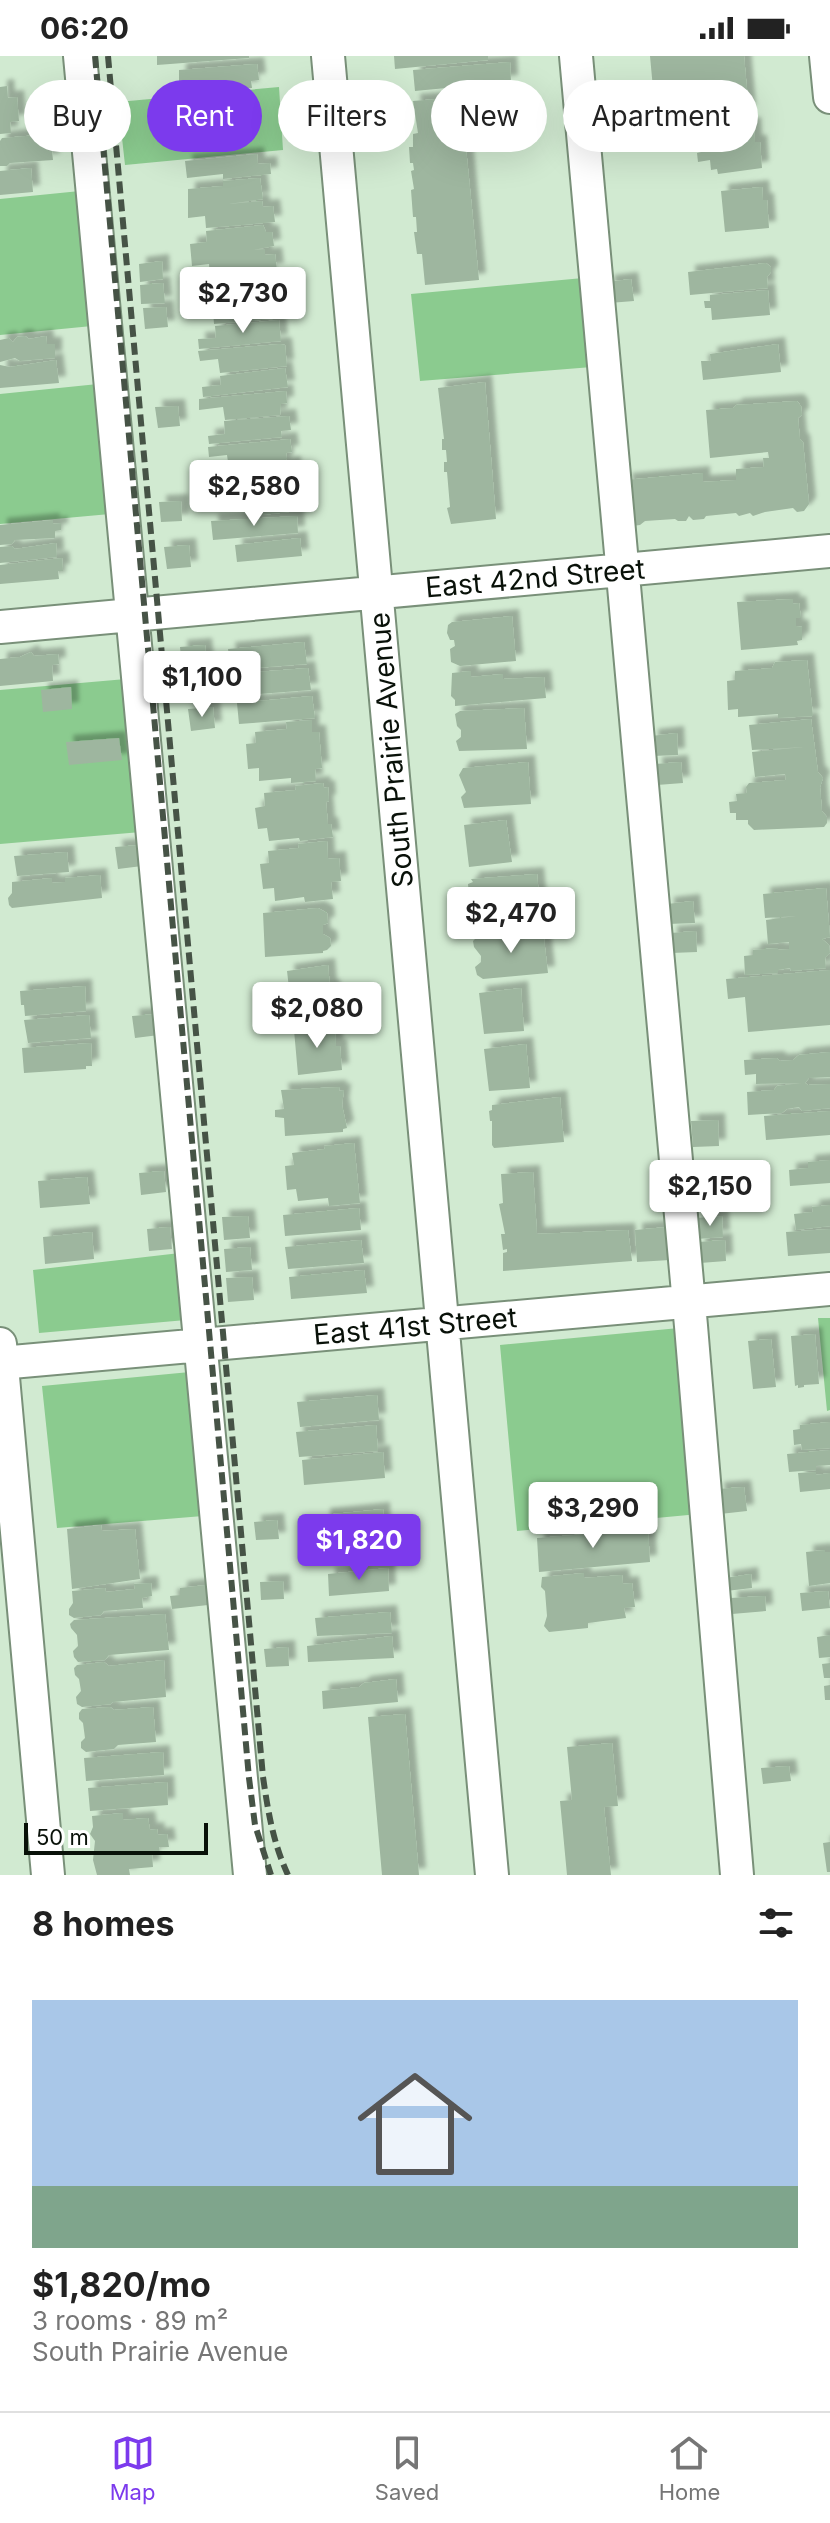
<!DOCTYPE html>
<meta charset="utf-8">
<style>
body{margin:0;font-family:Inter,sans-serif;background:#f6f6f6;color:#222;height:100vh;display:flex;flex-direction:column;font-size:30px;white-space:nowrap}
*{box-sizing:border-box;margin:0}
p{font-size:26px;color:#767676}
.icon{flex:none;width:44px;height:44px;fill:none;stroke:currentColor;stroke-width:2;stroke-linecap:round;stroke-linejoin:round}
.map{position:relative;height:1819px;overflow:hidden}
.panel{display:flex;flex-direction:column;background:#fff;flex:1}
.panel>*{flex:none}
.hud{position:absolute;left:24px;top:24px;width:782px;height:72px;display:flex;gap:16px}
.scale{position:absolute;left:24px;bottom:20px;width:184px;box-sizing:border-box;padding-left:8px;border:4px solid #091109;border-top:0;font-size:22px;line-height:28px;white-space:nowrap;color:#091109;-webkit-text-stroke:6px #fff;paint-order:stroke}
.price{position:absolute;translate:-50% -68px;padding:0 18px;border-radius:8px;background:#fff;color:#222;font-size:26px;line-height:52px;filter:drop-shadow(0 2px 4px #0008)}
.price::after{content:'';position:absolute;left:50%;top:48px;width:24px;height:18px;margin-left:-12px;background:inherit;clip-path:polygon(0 0,100% 0,50% 100%)}
.price.selected{background:#7c3aed;color:#fff}
ul{padding:0;list-style:none}
li{display:grid;align-content:center;gap:16px;height:424px;padding:0 32px}
li+li{border-top:2px solid #e0e0e0}
li span{display:grid;place-items:center;height:248px;border-radius:0px;color:#555}
li>.icon{margin-inline-start:auto}
span .icon{width:144px;height:144px;fill:#fffc;stroke-width:1}
li b{font-size:34px}
h2{display:flex;justify-content:space-between;align-items:center;height:96px;padding:0 32px;font-size:34px}
.pill{padding:0 28px;border-radius:36px;background:#fff;box-shadow:0 8px 32px #0002;font-size:28px;line-height:72px}
.pill.selected{background:#7c3aed;color:#fff}
.status{display:flex;justify-content:space-between;align-items:center;height:56px;padding:0 40px;background:#fff;direction:ltr}
.status svg{height:22px;fill:currentColor}
.tabs{display:flex;justify-content:space-around;align-items:center;height:112px;border-top:2px solid #e0e0e0;background:#fff;font-size:22px;color:#767676}
.tabs a{display:grid;justify-items:center;gap:4px}
.tabs .selected{color:#7c3aed}
.map>svg:first-child{display:block}
.green{fill:#8bcb8f}
.building{fill:#9eb69f;filter:url(#shadow)}
.lines{fill:none;stroke-linecap:round;stroke-linejoin:round}
.minor-casing{stroke:#799079;stroke-width:36}
.minor{stroke:#fff;stroke-width:32}
.rail{stroke:#465346;stroke-width:6;stroke-dasharray:12 6;stroke-linecap:butt}
.labels{text-anchor:middle;stroke-width:8;stroke-linejoin:round;paint-order:stroke}
.street-label{font-size:28px;fill:#091109;stroke:#fff}
</style>
<div class="status"><b>06:20</b><svg viewBox="0 0 49 12"><path d="M0 12V9h3v3zM5 12V6h3v6zM10 12V3h3v9zM15 12V0h3v12zM26 1h20v11H26zM47 4h2v5h-2z"/></svg></div>
<div class="map">
<svg width="830" height="1819" viewBox="0 0 830 1819">
<defs>
<filter id="shadow"><feDropShadow dx="7" dy="-7" stdDeviation="2" flood-color="#0004"/></filter>
</defs>
<rect width="100%" height="100%" fill="#d1ead1"/>
<!-- green -->
<path class="green" d="M279,31L283,94L125,109L118,46Z
M80,135L92,270L0,279V143Z
M583,222L592,311L420,325L411,238Z
M98,328L110,458L0,468V338Z
M126,623L141,776L0,788V634Z
M180,1197L186,1264L39,1277L33,1214Z
M818,1262H830V1354L827,1355Z
M679,1272L699,1458L517,1475L500,1289Z
M190,1316L203,1460L57,1472L42,1330Z"/>
<!-- building -->
<path class="building" d="M157,0H249V2L157,9Z
M394,0H488V4L395,13Z
M650,0H744L749,56L656,65Z
M510,6L511,26L415,35L413,14Z
M257,8L259,24L251,25L252,32L217,35L216,29L179,32V14Z
M7,30L8,42L17,41L19,65L10,66L11,77L0,78V31Z
M461,41L479,224L425,229L422,198H417L414,176H417L416,161H413L411,134L414,133L411,115L414,114L413,107H410L409,91H413V78L418,77L413,45Z
M754,68L755,86H760L762,112L718,118L717,113L711,114L710,104L698,106L697,97L713,93V73Z
M38,79L47,87L48,95H52L53,104L10,107L7,110H0V85L2,82Z
M257,98L258,108L270,107L271,118L223,123V118L187,122L185,105Z
M31,112L33,136L0,139V115Z
M260,122L263,143L229,148L262,145L263,151L273,150L275,166L206,172L205,160L188,162V133L223,130V125Z
M762,131L763,144H767L769,172L725,176L721,135Z
M263,169L266,176H272L274,190L253,194L265,193V199L275,198L277,214L266,215L271,220V225L276,224L277,237L195,245L194,234H199L198,223L210,222L209,208L192,210L190,188L207,186L206,175Z
M162,205L163,223L140,226L139,208Z
M766,207L771,211V216L767,221L768,232L690,239L688,216Z
M631,223L634,245L609,247L607,226Z
M163,227L165,247L141,248L140,229Z
M768,234L770,259L712,264L711,252H705L704,245H710V239Z
M268,240L269,250L283,248L285,262L214,268L213,255L197,257L196,247Z
M166,251L168,271L145,273L143,252Z
M279,264L281,285L199,293L198,283L216,282L215,270Z
M25,280L29,283L46,280L47,288H55V302L20,305L15,302L0,306V284L9,282L13,286L17,281Z
M280,288L285,289L287,310L220,317L218,303L200,305L198,295Z
M778,288L781,316L703,324L701,305H711L710,298Z
M56,304L59,327L0,332V309L10,311Z
M285,312L288,331L203,341L202,331L221,329L220,320Z
M485,326L496,463L451,468L447,452L450,451L447,416H444V406H447L446,394H442V383H444L438,332Z
M286,335L287,347L281,348L280,359L225,364L223,351L199,354V343Z
M797,345L801,350L802,359L798,362L800,383L803,386L809,448L804,455L797,456L793,452L765,456L753,460L750,457L739,460L736,457L706,460L704,463L693,464L689,460L686,465H678L675,463L645,465L640,469L632,470L625,424L703,417V426L736,424V413L764,411L763,402H769L768,396L710,402L706,354L733,352L736,349Z
M178,350L180,370L158,372L155,351Z
M289,360L291,374L281,375L282,381L209,388L208,380L225,378L224,365Z
M290,383L292,396L286,397L287,403L283,408L294,407L295,424L285,425L286,431L213,438V425L230,424L229,413L227,399L209,401L208,391Z
M286,433L289,456L253,460V451L206,456L205,441Z
M181,445L182,465L161,466L159,446Z
M297,460L298,477L213,484L211,465Z
M53,464V468L61,467V474L55,475V482L15,484L12,488L0,489V469Z
M300,482L302,500L237,506L235,489Z
M56,487L57,501L0,507V491L12,490L15,493Z
M189,489L191,511L167,513L164,491Z
M62,502L63,515H58L59,523L0,528V509Z
M793,543V548L799,547L801,562H796V570L802,571V584L797,585L798,589L741,594L737,546Z
M512,560L516,605L460,610L451,606L450,593L455,590L454,584H450L447,577L448,569L452,566Z
M304,586L307,608L231,614L228,593Z
M205,589L207,611L182,613L180,591Z
M31,596L34,600L58,598L59,608L52,609L53,625L0,630V603L20,601Z
M807,604L813,660L778,662V658L738,661V653L728,654L727,625L735,624V615L772,612L775,606Z
M308,612L311,634L234,640L232,618Z
M471,615V621L503,618V623L544,621L546,642L455,650V644L451,640L452,617Z
M209,616L211,637L186,640L184,618Z
M71,631L72,653L43,656L41,634Z
M312,640L315,662L239,668L237,647Z
M213,651L215,672L191,675L188,653Z
M524,652L527,693L459,695L456,685L461,681V674L457,670L455,658L460,655Z
M811,663L818,716L823,722L820,731L822,755L827,761V767L824,771L754,774L748,768V764H736V757H730L729,746L737,745L736,738L747,737L746,731L749,727L786,724L785,718L755,721L752,696L804,691L752,694L749,669Z
M312,664V676H319L322,712L315,713L316,725L291,727V722L259,725V712L248,713L246,688L256,687L255,676L287,673L286,666Z
M677,677L678,699L652,700L651,680Z
M119,682L122,704L69,709L66,686Z
M528,706L531,748L464,752L461,741L466,736L459,719L463,712Z
M681,706L683,727L657,729L655,708Z
M323,727L324,732L328,731L329,745L326,746L328,768H331L333,781L300,785L299,782L269,785L267,772L258,773L255,752L265,750L264,737L296,734L295,730Z
M506,764L512,806L469,811L464,769Z
M327,785L328,803L339,802L341,825L331,826L333,843L305,846L304,841L275,845L274,832L263,833L260,808L269,807L268,795L299,792L298,788Z
M140,789L142,810L118,813L115,791Z
M67,796L69,816L17,820L14,800Z
M537,818L541,860L475,865L474,862L469,863V850H475L472,839L469,840L468,828L473,826L471,823Z
M100,819L102,842L12,852L9,849L8,842L12,837V826L52,822V827L65,826V822Z
M826,832L830,881L822,883L829,889L830,897L825,902L826,912L791,915L790,912L778,914V917L745,919L744,900L753,899V894L778,892V894L789,893V886L768,888L766,864L796,860L765,862L763,838Z
M693,845L695,867L668,868L667,848Z
M318,852L327,857L328,867L323,869V878L330,882L331,890L327,894L323,895V897L265,901L263,857Z
M543,874L548,917L483,923L477,919L475,911L481,906V900L474,891L473,885L477,881Z
M696,875L697,896L671,897L670,877Z
M328,909L330,931L333,930L335,955L292,958L287,915Z
M830,914V969L748,976L745,941L728,943L726,923Z
M85,930L86,955L25,960L24,949H21L20,935Z
M521,932L524,975L484,978L479,937Z
M157,958L159,979L135,982L132,960Z
M89,959L91,982L28,987L24,964Z
M335,969L336,990H340L342,1014L298,1019L294,974Z
M91,987L92,1010H86V1013L24,1017L22,992Z
M526,988L530,1032L489,1035L484,993Z
M830,996V1021L809,1022L805,1027L808,1029L830,1028V1052L802,1055L799,1051L787,1053L782,1057L748,1059L747,1036L774,1034L777,1030L801,1027L756,1028V1018L745,1019L744,1004L777,1002L780,1005L793,1004L799,999Z
M340,1031L339,1035L344,1034L342,1049L347,1072L343,1073V1076L285,1080L284,1062L275,1061V1054L284,1053L281,1034Z
M560,1041L564,1086L494,1092L492,1089V1065H490L489,1055L492,1054V1049Z
M830,1055V1079L766,1084L764,1060Z
M718,1064L719,1090L693,1091L691,1065Z
M354,1087L360,1147L329,1150L328,1142L298,1145L296,1133L287,1134L285,1110L294,1109L292,1097L325,1093L324,1090Z
M830,1104V1127L790,1130L789,1114L808,1112V1106Z
M164,1115L166,1136L141,1139L139,1117Z
M533,1116L537,1178L628,1174L632,1205L503,1215V1197L507,1196V1193L503,1194L501,1178H505L499,1148L503,1147L501,1118Z
M87,1121L90,1148L40,1152L38,1125Z
M830,1149V1170L796,1174L794,1158L813,1156L812,1151Z
M359,1152L361,1174L285,1180L283,1159Z
M248,1160L250,1182L224,1184L222,1161Z
M722,1160L723,1181L697,1183L696,1162Z
M170,1171L172,1193L149,1195L147,1173Z
M667,1171L670,1204L637,1206L635,1174Z
M830,1173V1197L788,1200L786,1176Z
M92,1176L94,1203L45,1208L43,1181Z
M361,1184L364,1207L288,1213L285,1191Z
M725,1184L726,1205L700,1207L698,1186Z
M250,1191L252,1214L226,1216L224,1193Z
M364,1214L367,1237L291,1243L289,1221Z
M252,1221L254,1244L228,1246L226,1222Z
M815,1278L819,1328L804,1329V1331L798,1332V1329L795,1330L791,1280Z
M771,1283L776,1331L753,1333L748,1285Z
M377,1339L379,1364L300,1371L297,1346Z
M830,1366V1392L802,1394L801,1388L794,1389L793,1374L800,1373V1369Z
M376,1369L378,1395L299,1401L296,1376Z
M830,1394V1409L816,1410V1414L789,1416L787,1398Z
M383,1396L385,1422L304,1429L302,1404Z
M816,1416V1419L830,1417V1433L800,1436L798,1417Z
M744,1431L747,1455L720,1458L717,1433Z
M383,1453L384,1476L324,1481L323,1459Z
M277,1464L279,1483L256,1484L254,1466Z
M101,1469L102,1475L135,1473L140,1523L72,1533L67,1473Z
M648,1473L650,1506L539,1516L537,1482Z
M825,1494V1496H830V1527L809,1530L806,1496Z
M388,1512L389,1535L329,1540L328,1518Z
M584,1517V1522L622,1519L623,1528L632,1527L635,1551L624,1552L626,1562L588,1567V1572L549,1576L544,1570L547,1560L545,1535L541,1531L542,1521Z
M751,1518L752,1532L726,1535L725,1522Z
M283,1525L284,1543L261,1544L260,1526Z
M151,1527L152,1540L142,1542L143,1552L104,1555L101,1559L74,1562L69,1559V1553L73,1547L72,1535L105,1532L106,1536L135,1533L134,1528Z
M206,1529L208,1549L172,1553L170,1540L180,1539V1532Z
M828,1535L830,1552L802,1555L800,1537Z
M765,1540L766,1555L732,1558L730,1542Z
M390,1556L392,1577L317,1580L315,1562Z
M165,1558L169,1594L109,1599L105,1604L78,1606L74,1601L73,1595L78,1590L77,1579L71,1572L70,1568L74,1564Z
M830,1579V1601L819,1602L817,1581Z
M392,1580L394,1602L308,1606L307,1590Z
M288,1591L289,1610L266,1611L264,1593Z
M164,1604L166,1641L113,1646L111,1648L82,1651L77,1648L76,1641L81,1635L79,1623L75,1619L74,1612L77,1609L104,1606L109,1610Z
M830,1607V1622H824L822,1608Z
M396,1623L398,1646L323,1653L322,1635L359,1631L364,1627Z
M830,1629V1644H825L824,1630Z
M110,1651L114,1654L153,1651L156,1686L118,1689L114,1693L86,1696L81,1692V1686L85,1682L83,1667L79,1663V1657L82,1653Z
M405,1658L419,1819H382L368,1661Z
M612,1687L618,1750L604,1751L611,1819H567L560,1745L572,1744L567,1691Z
M163,1696L164,1719L86,1725L84,1702Z
M789,1710L791,1725L763,1728L761,1712Z
M167,1726L168,1749L90,1755L88,1732Z
M123,1757V1764L148,1762L150,1774L157,1773L158,1779L167,1778L169,1791H159L160,1797L152,1798L153,1811L129,1813L130,1819H97L93,1804L95,1785L90,1778L93,1771L92,1760Z
M830,1786V1816H827L823,1787Z"/>
<g class="lines">
<!-- minor casing -->
<g class="minor-casing">
<path id="minor" d="M80,0L250,1819
M328,0L492,1819
M576,0L691,1270L737,1819
M826,0L830,41
M0,571L830,495
M0,1288L48,1819
M0,1307L830,1233"/>
</g>
<!-- minor -->
<use href="#minor" class="minor"/>
<!-- rail -->
<path class="rail" d="M95,0L249,1722L255,1769L271,1819
M108,0L263,1721C268,1755 273,1787 288,1819"/>
</g>
<g class="labels">
<!-- street labels -->
<g class="street-label">
<text transform="translate(535 522) rotate(-5)" y="10">East 42nd Street</text>
<text transform="translate(391 694) rotate(-95)" y="10">South Prairie Avenue</text>
<text transform="translate(415 1270) rotate(-5)" y="10">East 41st Street</text>
</g>
</g>
</svg>
<div class="scale">50 m</div>
<b class="price" style="left:243px;top:279px">$2,730</b>
<b class="price" style="left:254px;top:472px">$2,580</b>
<b class="price" style="left:202px;top:663px">$1,100</b>
<b class="price" style="left:511px;top:899px">$2,470</b>
<b class="price" style="left:317px;top:994px">$2,080</b>
<b class="price" style="left:710px;top:1172px">$2,150</b>
<b class="price" style="left:593px;top:1494px">$3,290</b>
<b class="price selected" style="left:359px;top:1526px">$1,820</b>
<div class="hud">
<a class="pill">Buy</a>
<a class="pill selected">Rent</a>
<a class="pill">Filters</a>
<a class="pill">New</a>
<a class="pill">Apartment</a>
</div>
</div>
<section class="panel">
<h2>8 homes<svg class="icon" aria-label="filters" viewBox="0 0 24 24"><path d="M4 7h16M4 17h16"/><circle cx="9" cy="7" r="2"/><circle cx="15" cy="17" r="2"/></svg></h2>
<ul>
<li><span style="background:linear-gradient(#a9c7e8 75%,#7fa58c 0)"><svg class="icon" aria-label="home" viewBox="0 0 24 24"><path d="M3 11l9-7 9 7M6 9v11h12V9"/></svg></span><div><b>$1,820/mo</b><p>3 rooms · 89 m²</p><p>South Prairie Avenue</p></div></li>
</ul>
</section>
<nav class="tabs">
<a class="selected"><svg class="icon" aria-label="map" viewBox="0 0 24 24"><path d="M3 6l6-2 6 2 6-2v14l-6 2-6-2-6 2zM9 4v14M15 6v14"/></svg>Map</a>
<a><svg class="icon" aria-label="saved" viewBox="0 0 24 24"><path d="M7 4h10v16l-5-4-5 4z"/></svg>Saved</a>
<a><svg class="icon" aria-label="home" viewBox="0 0 24 24"><path d="M3 11l9-7 9 7M6 9v11h12V9"/></svg>Home</a>
</nav>
